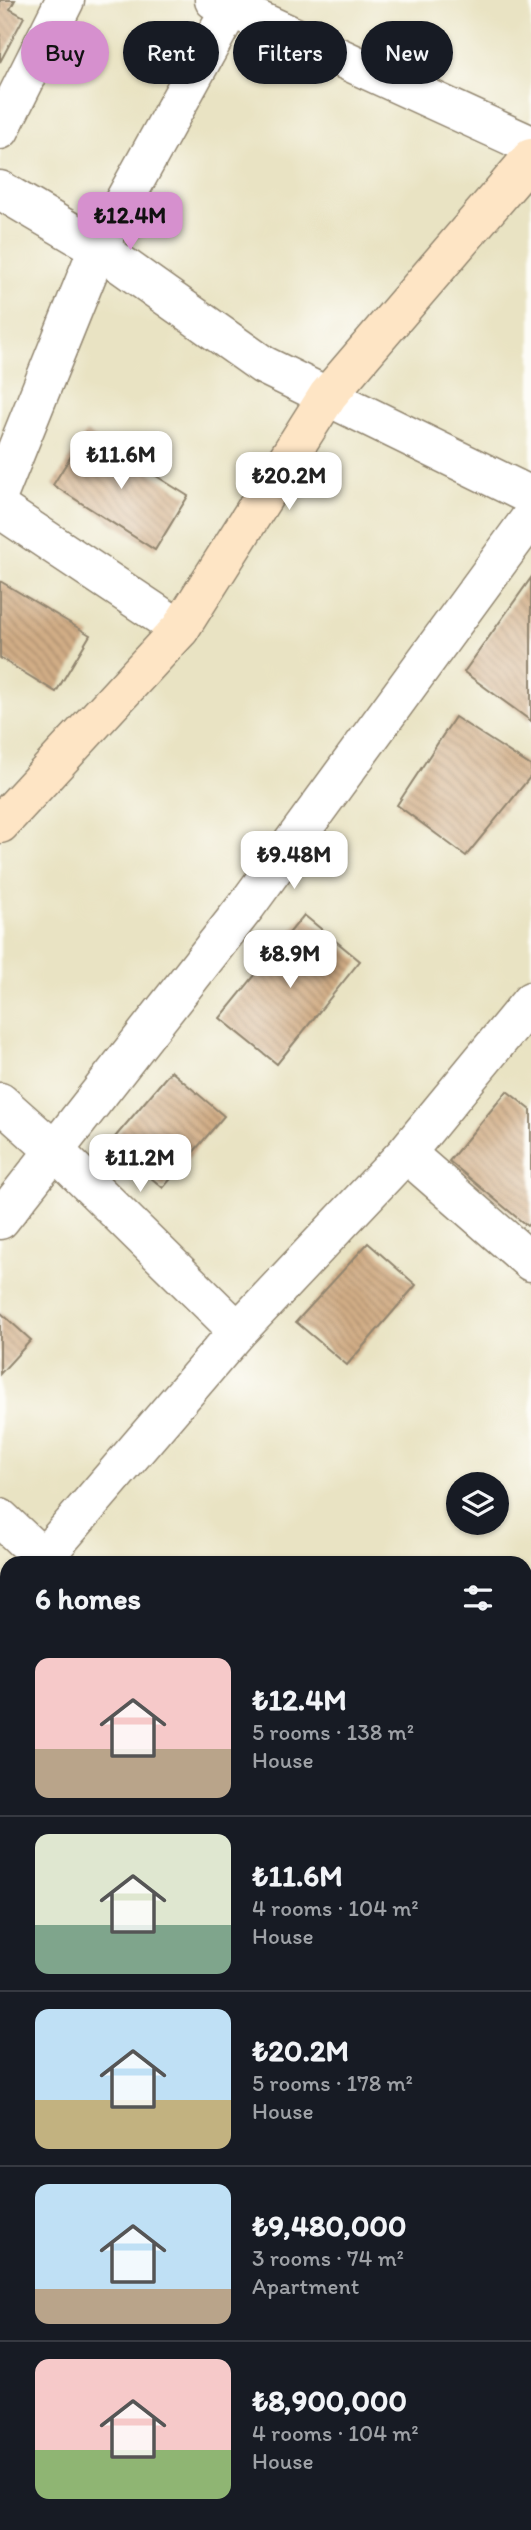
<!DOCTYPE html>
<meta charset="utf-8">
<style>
body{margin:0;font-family:Itim,sans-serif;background:#20242c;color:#f1f3f6;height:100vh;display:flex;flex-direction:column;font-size:26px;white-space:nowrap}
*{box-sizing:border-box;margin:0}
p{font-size:23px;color:#9ea1a6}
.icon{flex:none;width:38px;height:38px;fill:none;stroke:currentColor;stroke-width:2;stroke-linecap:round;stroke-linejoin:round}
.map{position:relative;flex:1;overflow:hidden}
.details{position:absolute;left:0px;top:1556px;width:532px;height:975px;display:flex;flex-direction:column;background:#171b24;border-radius:21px 21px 0 0;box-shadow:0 2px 5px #0004}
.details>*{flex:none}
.top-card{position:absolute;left:21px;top:21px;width:490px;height:63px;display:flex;gap:14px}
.buttons{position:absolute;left:446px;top:1472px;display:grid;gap:14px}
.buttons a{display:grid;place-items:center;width:63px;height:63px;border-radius:50%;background:#171b24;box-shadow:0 2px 5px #0004;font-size:35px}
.price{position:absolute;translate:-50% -60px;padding:0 16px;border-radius:14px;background:#fff;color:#222;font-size:23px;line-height:46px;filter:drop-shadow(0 2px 4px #0008)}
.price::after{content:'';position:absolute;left:50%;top:42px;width:21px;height:16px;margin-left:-10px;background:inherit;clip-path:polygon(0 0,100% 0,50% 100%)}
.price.current{background:#d690ce;color:#111}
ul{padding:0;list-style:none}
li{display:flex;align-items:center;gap:21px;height:175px;padding:0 35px}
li+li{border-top:2px solid #363941}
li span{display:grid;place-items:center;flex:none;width:196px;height:140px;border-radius:14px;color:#555}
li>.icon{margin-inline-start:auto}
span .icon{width:84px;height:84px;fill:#fffc;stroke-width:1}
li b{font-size:30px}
h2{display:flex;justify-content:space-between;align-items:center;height:84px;padding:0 35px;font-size:30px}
.chip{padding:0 24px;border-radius:32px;background:#171b24;box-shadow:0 2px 5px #0004;font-size:24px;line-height:63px}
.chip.current{background:#d690ce;color:#111}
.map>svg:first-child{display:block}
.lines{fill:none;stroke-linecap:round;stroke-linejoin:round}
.stream{stroke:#65aadb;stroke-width:10}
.building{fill:url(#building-back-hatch)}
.street-casing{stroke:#928670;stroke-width:41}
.secondary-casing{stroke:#928670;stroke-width:41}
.street{stroke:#fff;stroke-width:38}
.secondary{stroke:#fee5c5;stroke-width:38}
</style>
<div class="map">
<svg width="531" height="2530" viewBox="0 0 531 2530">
<defs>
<pattern id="building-back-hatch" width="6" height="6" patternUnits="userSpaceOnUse" patternTransform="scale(1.75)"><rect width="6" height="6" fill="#d1ad86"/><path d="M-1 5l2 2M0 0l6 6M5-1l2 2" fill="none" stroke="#ab8d6d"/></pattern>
</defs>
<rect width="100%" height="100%" fill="#fdfcf7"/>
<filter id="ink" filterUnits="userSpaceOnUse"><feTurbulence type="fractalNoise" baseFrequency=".0143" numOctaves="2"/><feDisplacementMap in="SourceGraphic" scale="14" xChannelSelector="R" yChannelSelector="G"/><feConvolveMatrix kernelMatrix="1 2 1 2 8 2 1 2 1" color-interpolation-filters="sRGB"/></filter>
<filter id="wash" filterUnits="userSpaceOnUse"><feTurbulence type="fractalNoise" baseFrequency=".00686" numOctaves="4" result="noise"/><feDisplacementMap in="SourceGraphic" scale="28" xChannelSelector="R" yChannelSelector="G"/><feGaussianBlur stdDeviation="1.57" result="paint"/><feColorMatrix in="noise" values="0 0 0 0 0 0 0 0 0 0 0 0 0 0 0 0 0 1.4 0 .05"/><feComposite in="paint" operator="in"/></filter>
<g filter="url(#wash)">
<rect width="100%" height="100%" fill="#e9e3c3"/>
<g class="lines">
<!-- stream -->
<path class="stream" d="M525,1749L531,1745
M0,1844L7,1840"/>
</g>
<g id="blocks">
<!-- building -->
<path class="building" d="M0,0H15L10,9L24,17L0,62Z
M86,432L188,496L155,550L53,485Z
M531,578V721L464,672Z
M0,581L90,635L56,692L0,658Z
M455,717L531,766V776L466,856L397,805Z
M304,915L360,961L277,1064L220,1018Z
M171,1071L224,1116L163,1188L110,1143Z
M507,1091L531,1110V1222L527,1226L449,1161Z
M368,1243L416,1285L347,1365L296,1322Z
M0,1312L31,1340L0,1374Z
M7,1667V1732L0,1726V1675Z"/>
</g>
</g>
<g filter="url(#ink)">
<use href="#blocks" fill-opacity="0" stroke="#928670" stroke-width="2"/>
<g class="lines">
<!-- street casing -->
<g class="street-casing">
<path id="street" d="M214,0L531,145
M0,130L65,0
M0,190L98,248L263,365L531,496
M0,491L98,248L235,0
M0,509L180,629
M0,1102L55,1151L238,1331
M406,1153L531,1262
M0,1220L247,905L531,517
M0,1518L43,1558
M39,1563L238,1331L406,1153L531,1001
M0,1606L7,1599
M525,1950L531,1947
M0,2072L7,2084
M525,2457L531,2454
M257,2524L261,2530
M380,2530L393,2524"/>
</g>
<!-- secondary casing -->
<g class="secondary-casing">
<path id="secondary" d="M0,824L180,629L328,395L531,158"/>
</g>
<!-- street -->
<use href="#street" class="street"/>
<!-- secondary -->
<use href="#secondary" class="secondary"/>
</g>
</g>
</svg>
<div class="buttons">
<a><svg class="icon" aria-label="layers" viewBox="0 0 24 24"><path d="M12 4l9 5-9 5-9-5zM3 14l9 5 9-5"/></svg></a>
</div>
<b class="price current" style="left:130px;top:252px">₺12.4M</b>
<b class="price" style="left:121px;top:491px">₺11.6M</b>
<b class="price" style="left:289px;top:512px">₺20.2M</b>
<b class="price" style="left:294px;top:891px">₺9.48M</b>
<b class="price" style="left:290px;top:990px">₺8.9M</b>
<b class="price" style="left:140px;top:1194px">₺11.2M</b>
<div class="top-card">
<a class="chip current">Buy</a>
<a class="chip">Rent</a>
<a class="chip">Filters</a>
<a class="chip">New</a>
</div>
<section class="details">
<h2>6 homes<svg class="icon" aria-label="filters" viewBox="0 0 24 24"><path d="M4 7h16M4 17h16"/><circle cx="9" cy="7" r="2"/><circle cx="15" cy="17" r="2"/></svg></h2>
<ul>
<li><span style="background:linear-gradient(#f6c9c9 65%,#b9a48a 0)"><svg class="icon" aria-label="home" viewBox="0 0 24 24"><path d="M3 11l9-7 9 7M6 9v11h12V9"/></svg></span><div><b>₺12.4M</b><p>5 rooms · 138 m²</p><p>House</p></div></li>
<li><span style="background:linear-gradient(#dfe7d0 65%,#7fa58c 0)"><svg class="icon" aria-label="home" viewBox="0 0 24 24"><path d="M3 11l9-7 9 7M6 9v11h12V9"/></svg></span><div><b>₺11.6M</b><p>4 rooms · 104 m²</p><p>House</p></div></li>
<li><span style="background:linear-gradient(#bfe0f5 65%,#c2b280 0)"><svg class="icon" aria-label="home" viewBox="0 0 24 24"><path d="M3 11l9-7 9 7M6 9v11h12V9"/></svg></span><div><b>₺20.2M</b><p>5 rooms · 178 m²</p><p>House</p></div></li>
<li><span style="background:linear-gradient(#bfe0f5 75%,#b9a48a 0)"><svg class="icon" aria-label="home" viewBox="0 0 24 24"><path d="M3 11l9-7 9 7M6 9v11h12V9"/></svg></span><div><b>₺9,480,000</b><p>3 rooms · 74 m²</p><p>Apartment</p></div></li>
<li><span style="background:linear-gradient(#f6c9c9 65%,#8fb573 0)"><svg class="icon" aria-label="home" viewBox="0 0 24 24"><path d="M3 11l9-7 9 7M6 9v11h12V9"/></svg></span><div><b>₺8,900,000</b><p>4 rooms · 104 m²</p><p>House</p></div></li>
</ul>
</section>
</div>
